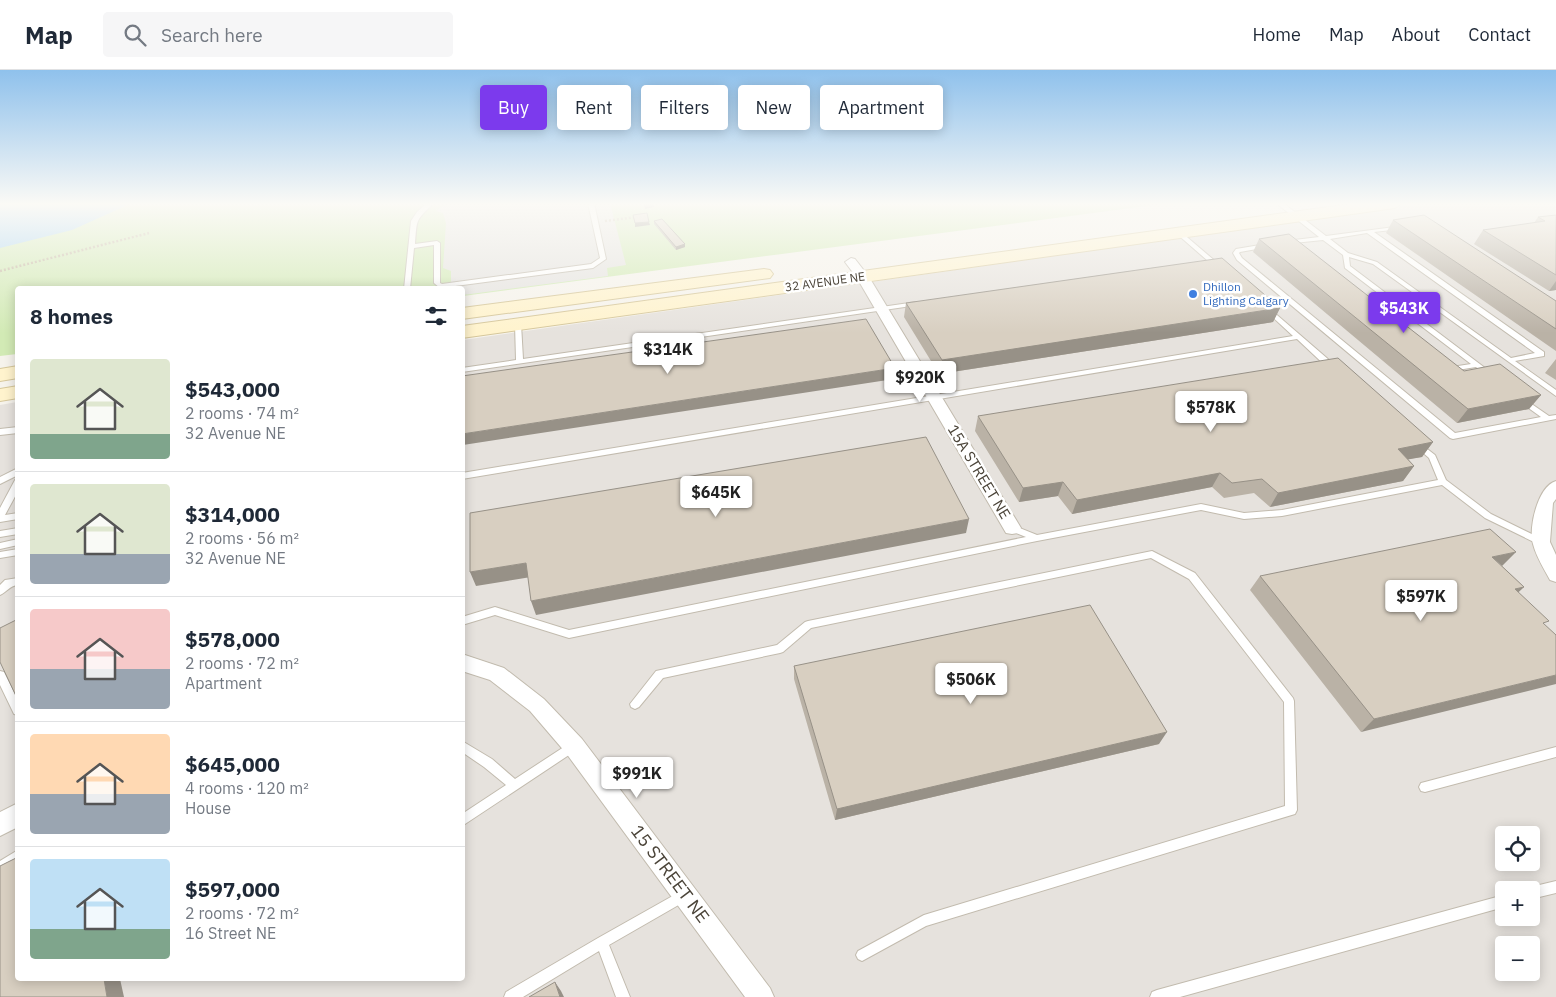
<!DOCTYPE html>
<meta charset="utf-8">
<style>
body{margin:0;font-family:"IBM Plex Sans",sans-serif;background:#f6f6f7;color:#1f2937;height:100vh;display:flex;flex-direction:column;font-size:19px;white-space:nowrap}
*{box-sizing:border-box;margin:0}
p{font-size:16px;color:#747a83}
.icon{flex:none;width:28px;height:28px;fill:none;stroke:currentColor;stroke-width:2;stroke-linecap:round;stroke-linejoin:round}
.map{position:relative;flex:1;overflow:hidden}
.drawer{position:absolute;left:15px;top:216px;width:450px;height:695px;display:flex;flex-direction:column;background:#fff;border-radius:5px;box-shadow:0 2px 12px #0003}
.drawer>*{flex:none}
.banner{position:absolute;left:480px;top:15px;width:475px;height:45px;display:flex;gap:10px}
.tools{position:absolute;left:1495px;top:756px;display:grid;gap:10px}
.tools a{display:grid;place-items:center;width:45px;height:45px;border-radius:5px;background:#fff;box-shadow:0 2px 12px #0003;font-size:25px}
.price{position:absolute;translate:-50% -42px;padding:0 11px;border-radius:5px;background:#fff;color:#222;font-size:16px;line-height:32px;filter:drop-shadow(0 1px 2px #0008)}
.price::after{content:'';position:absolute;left:50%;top:30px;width:15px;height:11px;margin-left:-8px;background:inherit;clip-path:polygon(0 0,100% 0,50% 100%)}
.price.active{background:#7c3aed;color:#fff}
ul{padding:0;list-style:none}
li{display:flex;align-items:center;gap:15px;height:125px;padding:0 15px}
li+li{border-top:1px solid #e0e1e3}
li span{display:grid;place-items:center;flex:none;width:140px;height:100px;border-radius:5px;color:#555}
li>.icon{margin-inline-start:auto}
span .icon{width:60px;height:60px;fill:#fffc;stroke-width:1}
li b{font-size:21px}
h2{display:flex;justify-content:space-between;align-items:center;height:60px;padding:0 15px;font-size:21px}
.tag{padding:0 18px;border-radius:5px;background:#fff;box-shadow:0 2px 12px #0003;font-size:18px;line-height:45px}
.tag.active{background:#7c3aed;color:#fff}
header{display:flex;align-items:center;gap:30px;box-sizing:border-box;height:70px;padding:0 25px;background:#fff;border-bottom:1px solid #e0e1e3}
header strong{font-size:24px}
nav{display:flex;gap:28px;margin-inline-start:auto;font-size:18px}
.search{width:350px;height:45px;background:#f6f6f7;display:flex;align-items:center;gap:12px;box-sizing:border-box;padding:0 18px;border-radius:5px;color:#747a83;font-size:19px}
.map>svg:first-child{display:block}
.industrial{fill:#e6e2dd;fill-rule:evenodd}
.green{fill:#d2eab5}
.parking{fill:#e5e3e0}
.water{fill:#a9d4f2}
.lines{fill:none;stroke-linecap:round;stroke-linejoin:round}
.lane-casing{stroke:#c2bbae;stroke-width:2}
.street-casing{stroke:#c2bbae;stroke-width:2}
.secondary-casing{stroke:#d6c79b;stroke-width:2}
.path{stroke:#c4b79f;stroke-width:2.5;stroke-dasharray:2 2;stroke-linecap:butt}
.lane{fill:#fff;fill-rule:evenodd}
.street{fill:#fff;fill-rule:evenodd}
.secondary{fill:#fff3cd;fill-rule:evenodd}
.wall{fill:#bab2a6}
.shaded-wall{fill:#979187}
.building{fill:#d8cfc1;stroke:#979187}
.shop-dot{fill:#3f7fe0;stroke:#fff;stroke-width:2}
.labels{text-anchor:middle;stroke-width:5;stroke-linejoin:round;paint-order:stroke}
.far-street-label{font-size:12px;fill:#4b4439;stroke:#fff}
.far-shop-label{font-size:12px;fill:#366cbe;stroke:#fff;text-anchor:start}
.street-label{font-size:15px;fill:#4b4439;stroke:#fff}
.near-street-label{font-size:18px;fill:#4b4439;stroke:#fff}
</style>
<header>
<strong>Map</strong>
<div class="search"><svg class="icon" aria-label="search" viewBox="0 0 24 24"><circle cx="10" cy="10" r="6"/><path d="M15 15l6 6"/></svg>Search here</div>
<nav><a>Home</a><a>Map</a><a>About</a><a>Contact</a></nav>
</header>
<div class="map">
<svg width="1556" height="927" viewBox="0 0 1556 927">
<rect width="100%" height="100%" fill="#f6f3ec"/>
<!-- industrial -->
<path class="industrial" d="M1425,133H1556V927H0V335L17,332L18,909H462L463,270ZM1504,765H1531V792H1504ZM1504,820H1531V848H1504ZM1504,875H1531V902H1504Z"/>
<!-- green -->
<path class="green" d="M0,133H1169L463,226L462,219H18L17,284L0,286Z"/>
<!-- parking -->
<path class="parking" d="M448,133H610L626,195L607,198L608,206L463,225L462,219H451V201L443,198L446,153L443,143L436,141Z"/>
<!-- water -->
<path class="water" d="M0,133H132L72,160L0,178Z"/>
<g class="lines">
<!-- lane casing -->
<g class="lane-casing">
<path id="lane" d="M427,133H434C415,151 417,149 415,174L437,171L440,173V213L442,214L591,194L600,188L588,133H594L606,189L593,198L440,218L434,213V175L414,178L410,219H404L411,151L417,142Z
M1276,133H1283L1326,166L1402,156V158L1400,159L1374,162L1544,282V286L1515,291L1556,320V326L1373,194L1349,187L1350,196L1493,304L1492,306H1486L1476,297L1445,302V298L1471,294L1345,198L1343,185L1323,170L1284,174V172L1286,171L1319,167ZM1367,163L1535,283L1511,288L1377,192L1348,183L1330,169Z
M1177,162H1181L1215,191V193L1204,194V192L1208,191L1177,164Z
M1266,174L1269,176L1268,177L1240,182L1239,183L1242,188L1455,363L1541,347L1520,332L1519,330L1523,328L1549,346L1556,345V349L1453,369L1450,368L1237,190L1233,183L1236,179Z
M916,232L918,233V235L462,302V298L516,290L515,254L518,252L521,254L523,289Z
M1268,238L1270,239L1336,296V300H1330L1297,269L462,409V403L1293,266L1266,241V239Z
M18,357V363L0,365V359Z
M1417,371L1435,385L1446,410L1491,444L1544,470L1545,472L1544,474H1538L1485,448L1442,415L1282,446L1244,449L1201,440L1037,471L569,568L495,545L462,555V547L495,537L569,560L1026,467L1009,460L1008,458L1012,455L1037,465L1201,434L1244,443L1282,440L1438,410L1429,388L1413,374Z
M18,398V405L0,414V407Z
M18,409V421L5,445L18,443V449L0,452V438L15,410Z
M18,458V464L0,467V461Z
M18,469V475L0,479V473Z
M18,479V485L0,488V482Z
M1152,481L1195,503L1293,628L1294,631L1297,740L1295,744L926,856L862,891L858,889L856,885L858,881L924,845L1285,736L1284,632L1189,509L1151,488L811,558L783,582L780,583L663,608L639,637L635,639L631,637L630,634L656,601L777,575L805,552L808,551Z
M18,508V515C9,516 7,522 0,525V515L5,510Z
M0,601L4,602L18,630V645L14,644L0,615Z
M462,671L492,689L515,709L570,673L574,671L578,673L579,676L578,679L462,756V744L506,715L484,697L462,682Z
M1556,677V687L1425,722L1421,721L1419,717L1421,713L1425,712Z
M18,780V793L0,804V791Z
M1556,811V823L1531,829V820H1526L1531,817Z
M685,819L689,821L691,825L689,829L609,875L630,927H616L599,881L523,927H504L506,922L598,868Z
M1504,825V837L1180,927H1150L1152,922L1157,920Z"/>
</g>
<!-- street casing -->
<g class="street-casing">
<path id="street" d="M851,188L855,189L869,207L1018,453L1021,458L1018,463L1012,464L1006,463L857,208L845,192Z
M1556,411V429L1553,433L1550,472L1556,485V512L1550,510C1544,499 1536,486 1533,474C1528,458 1538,416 1556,411Z
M462,584L504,598L544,629L582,669L770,918L774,927H745L566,683L530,641L490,610L462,601Z
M18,733V757L0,766V742Z"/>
</g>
<!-- secondary casing -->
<g class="secondary-casing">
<path id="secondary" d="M1358,133H1402L1395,138L462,268V256Z
M764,199L770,200L773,204L770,208L462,249V238Z
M18,296V308L0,311V299Z
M18,316V328L0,331V319Z"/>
</g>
<!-- path -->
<path class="path" d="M605,151L636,147
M0,201L149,163"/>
<!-- lane -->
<use href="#lane" class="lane"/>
<!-- street -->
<use href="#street" class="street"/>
<!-- secondary -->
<use href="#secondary" class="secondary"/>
</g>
<!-- wall -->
<path class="wall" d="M1556,145V220L1549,221L1474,174L1483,160L1534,153L1538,147Z
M1393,150L1556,231V281L1386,163Z
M654,151L685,174V177L676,180L654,154Z
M1259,169L1464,301L1541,325L1529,339L1457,353L1253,182Z
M906,233L1280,238L1273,252L939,304L904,247Z
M1556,289V310L1545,303Z
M978,346L1433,372L1422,387L1408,389L1414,396L1403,411L1270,437L1254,423L1224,428L1212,417L1072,444L1058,426L1019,432L975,361Z
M1502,496L1524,517L1361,662L1250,520L1260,506Z
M794,596L1159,674L835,750L794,609Z"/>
<!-- shaded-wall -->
<path class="shaded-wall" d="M654,134V137L645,139L644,135Z
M649,152L650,155L635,157V153Z
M685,174V177L676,180V177Z
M1556,211V220L1549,221Z
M1280,238L1273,252L939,304L942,290Z
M895,298L894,309L463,375L462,373V364Z
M1541,325L1529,339L1457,353L1468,339Z
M1433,372L1422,387L1388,393L1398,379Z
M1414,396L1403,411L1270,437L1278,423Z
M1220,403L1212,417L1072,444L1077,430Z
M1063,412L1058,426L1019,432L1023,418Z
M969,449L966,463L536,545L531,531Z
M1516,482L1502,496L1492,487Z
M526,493L531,507L476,516L470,502Z
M1524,517L1509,531L1515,519Z
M1556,605V614L1361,662L1374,649Z
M1167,662L1159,674L835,750L837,739Z
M104,909H120L124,927H107Z
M555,912L561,921L564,927H560Z"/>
<!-- building -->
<path class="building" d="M644,133H654V134L644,135Z
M647,143L649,152L635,153L633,145Z
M1424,145L1556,231V259L1393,150Z
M1556,145V205L1483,160L1545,151L1538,147Z
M662,149L685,174L676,177L654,151Z
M1289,164L1464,301L1500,294L1541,325L1468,339L1259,169Z
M1222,188L1280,238L942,290L906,233Z
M866,249L895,298L462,364V306Z
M1338,288L1433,372L1398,379L1414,396L1278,423L1262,409L1232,413L1220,403L1077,430L1063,412L1023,418L978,346Z
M926,367L969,449L531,531L526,493L470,502V443Z
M1490,459L1516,482L1492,487L1524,517L1515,519L1549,551L1543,553L1556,565V605L1374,649L1260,506Z
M1090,535L1167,662L837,739L794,596Z
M18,549V625L16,626L0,592V558Z
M18,787V909H104L107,927H0V796Z
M555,912L560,927H529Z"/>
<!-- sky -->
<linearGradient id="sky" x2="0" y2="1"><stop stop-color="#8fc1ec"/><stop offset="0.51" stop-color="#fbfaf6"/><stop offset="1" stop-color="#fbfaf6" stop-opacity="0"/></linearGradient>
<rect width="1556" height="263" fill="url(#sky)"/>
<!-- markers -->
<circle class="shop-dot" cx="1193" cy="224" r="5"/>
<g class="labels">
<!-- far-street labels -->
<g class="far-street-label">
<text transform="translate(825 212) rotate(-8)" y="4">32 AVENUE NE</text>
</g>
<!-- far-shop labels -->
<g class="far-shop-label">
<text x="1203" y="221">Dhillon<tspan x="1203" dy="14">Lighting Calgary</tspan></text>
</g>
<!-- street labels -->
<g class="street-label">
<text transform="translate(979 402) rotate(59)" y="5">15A STREET NE</text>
</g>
<!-- near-street labels -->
<g class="near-street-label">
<text transform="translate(670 804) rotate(53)" y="6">15 STREET NE</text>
</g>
</g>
</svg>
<div class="tools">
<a><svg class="icon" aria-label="locate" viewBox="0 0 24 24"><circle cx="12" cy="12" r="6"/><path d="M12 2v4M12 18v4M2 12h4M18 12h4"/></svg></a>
<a>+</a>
<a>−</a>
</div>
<b class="price active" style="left:1404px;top:264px">$543K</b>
<b class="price" style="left:668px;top:305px">$314K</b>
<b class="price" style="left:920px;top:333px">$920K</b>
<b class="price" style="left:1211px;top:363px">$578K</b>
<b class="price" style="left:716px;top:448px">$645K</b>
<b class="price" style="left:1421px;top:552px">$597K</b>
<b class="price" style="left:971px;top:635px">$506K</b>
<b class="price" style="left:637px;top:729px">$991K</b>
<div class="banner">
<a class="tag active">Buy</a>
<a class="tag">Rent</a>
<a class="tag">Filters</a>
<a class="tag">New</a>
<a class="tag">Apartment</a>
</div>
<section class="drawer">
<h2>8 homes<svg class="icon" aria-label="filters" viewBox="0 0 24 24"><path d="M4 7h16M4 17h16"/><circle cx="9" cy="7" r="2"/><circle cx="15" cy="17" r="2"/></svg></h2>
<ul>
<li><span style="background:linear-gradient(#dfe7d0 75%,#7fa58c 0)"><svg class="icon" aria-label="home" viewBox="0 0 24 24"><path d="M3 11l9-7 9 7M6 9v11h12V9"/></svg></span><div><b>$543,000</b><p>2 rooms · 74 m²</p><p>32 Avenue NE</p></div></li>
<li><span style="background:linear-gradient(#dfe7d0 70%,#9aa5b1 0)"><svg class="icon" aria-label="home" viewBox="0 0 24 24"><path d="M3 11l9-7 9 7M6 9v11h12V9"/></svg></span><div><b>$314,000</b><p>2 rooms · 56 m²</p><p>32 Avenue NE</p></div></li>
<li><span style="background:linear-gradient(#f6c9c9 60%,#9aa5b1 0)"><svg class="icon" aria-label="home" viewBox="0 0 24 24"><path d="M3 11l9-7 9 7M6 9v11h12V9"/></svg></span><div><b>$578,000</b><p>2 rooms · 72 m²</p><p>Apartment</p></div></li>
<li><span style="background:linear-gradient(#ffd9b3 60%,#9aa5b1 0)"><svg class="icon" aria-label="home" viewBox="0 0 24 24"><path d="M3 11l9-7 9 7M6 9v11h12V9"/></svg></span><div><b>$645,000</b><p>4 rooms · 120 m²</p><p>House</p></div></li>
<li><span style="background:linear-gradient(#bfe0f5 70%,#7fa58c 0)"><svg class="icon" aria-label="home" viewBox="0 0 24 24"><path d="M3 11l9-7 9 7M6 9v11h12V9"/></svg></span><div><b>$597,000</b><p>2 rooms · 72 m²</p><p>16 Street NE</p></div></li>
</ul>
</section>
</div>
